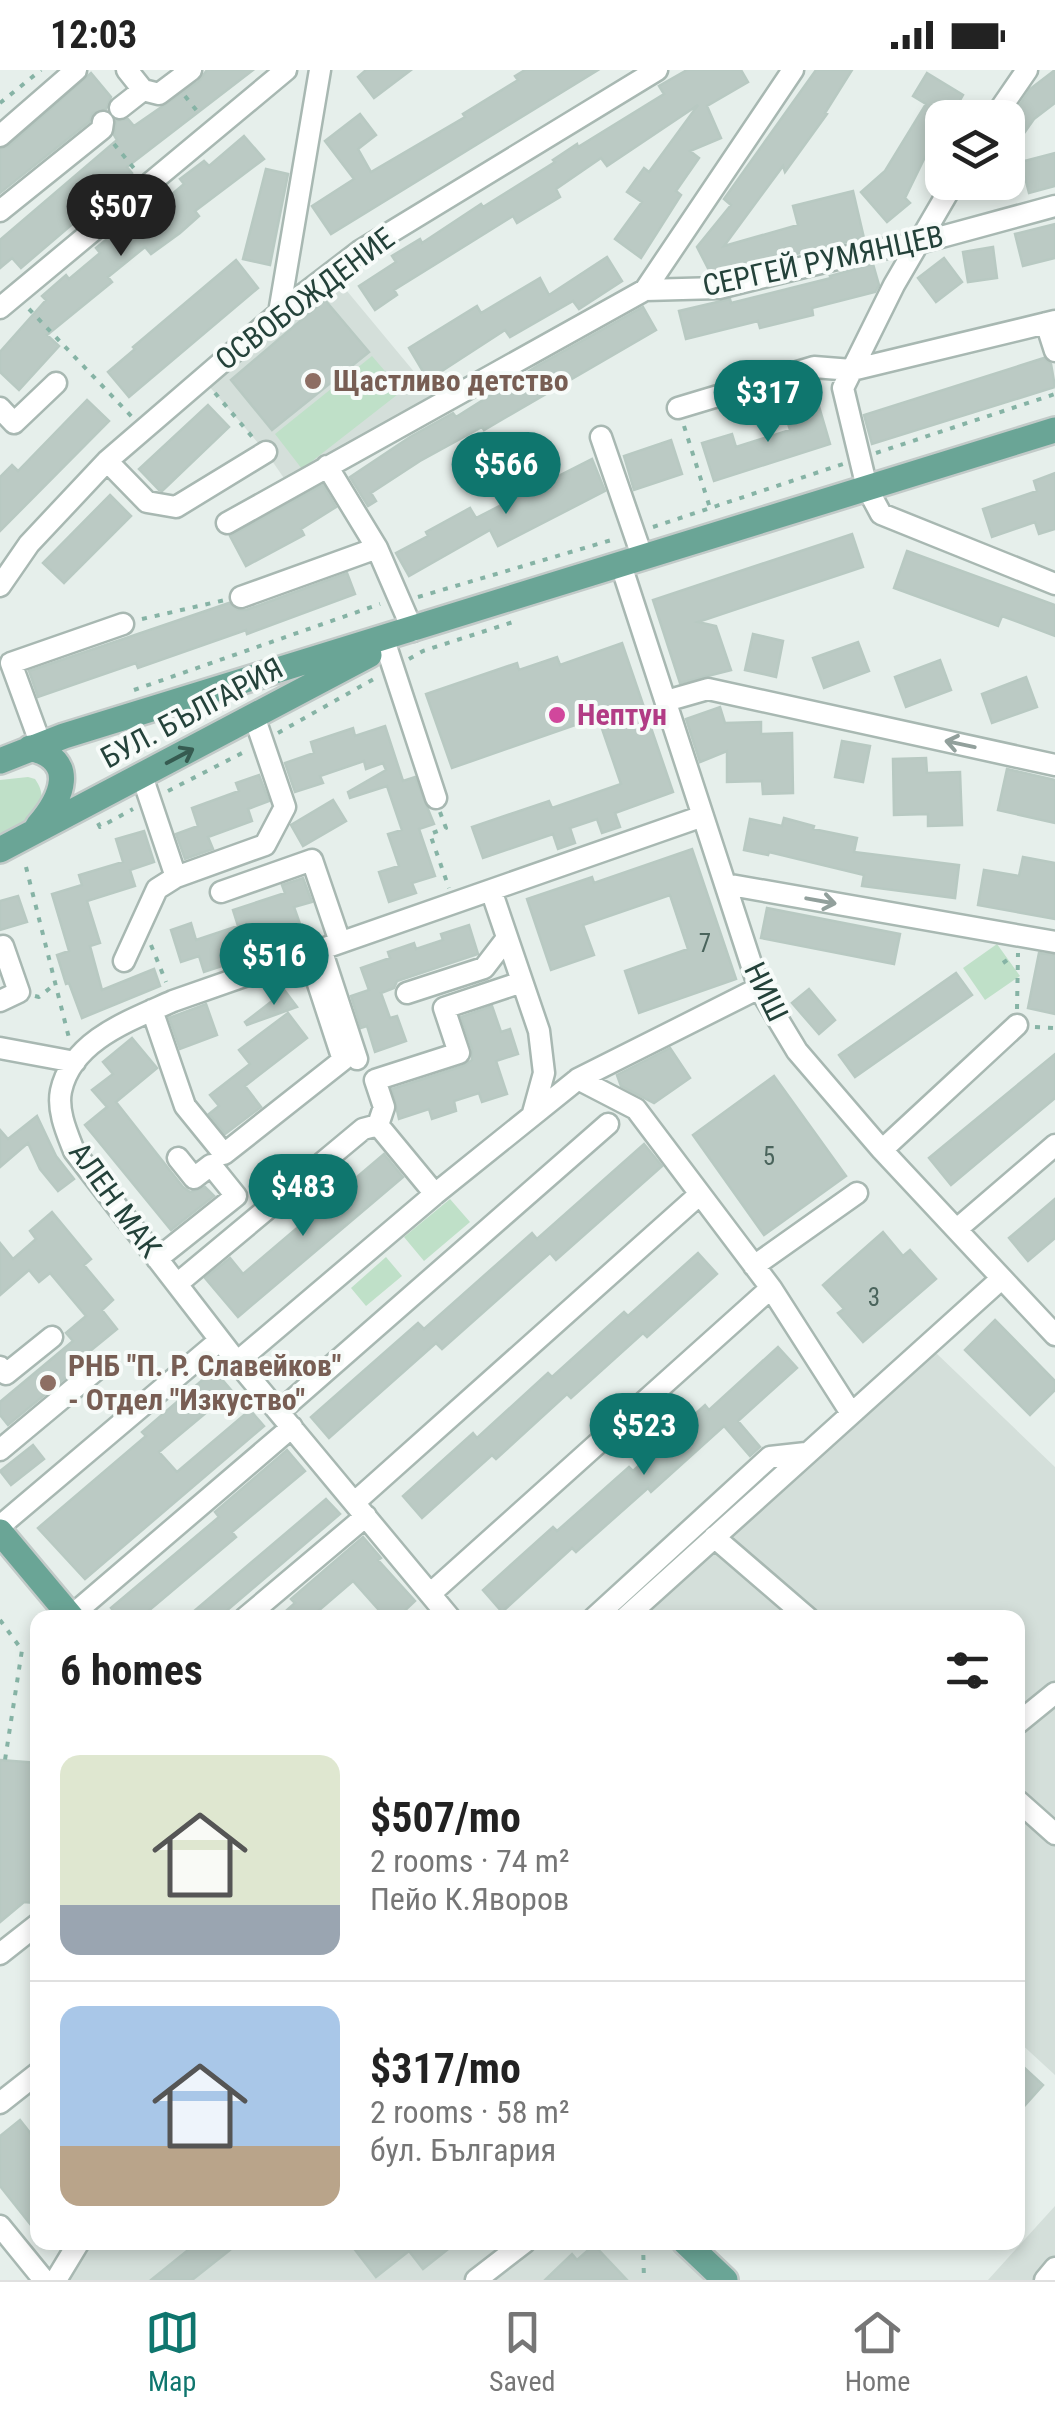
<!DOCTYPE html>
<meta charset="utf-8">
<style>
body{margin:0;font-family:"Roboto Condensed",sans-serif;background:#f6f6f6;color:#222;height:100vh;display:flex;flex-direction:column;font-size:38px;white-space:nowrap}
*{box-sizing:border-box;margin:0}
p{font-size:32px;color:#767676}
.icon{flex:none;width:55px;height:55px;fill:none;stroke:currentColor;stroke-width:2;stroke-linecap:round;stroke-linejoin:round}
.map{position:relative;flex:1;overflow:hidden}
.side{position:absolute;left:30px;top:1540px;width:995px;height:640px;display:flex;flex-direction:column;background:#fff;border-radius:20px;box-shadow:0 5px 15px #0003}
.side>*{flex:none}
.fabs{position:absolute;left:925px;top:30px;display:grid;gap:20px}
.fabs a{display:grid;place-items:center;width:100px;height:100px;border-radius:20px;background:#fff;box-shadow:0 5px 15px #0003;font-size:50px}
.price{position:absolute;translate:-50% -85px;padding:0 22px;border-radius:35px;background:#0f766e;color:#fff;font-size:32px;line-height:65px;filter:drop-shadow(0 2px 5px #0008)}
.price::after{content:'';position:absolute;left:50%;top:60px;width:30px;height:22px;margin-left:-15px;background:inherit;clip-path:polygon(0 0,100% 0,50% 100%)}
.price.active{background:#222;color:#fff}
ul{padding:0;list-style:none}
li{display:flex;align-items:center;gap:30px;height:250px;padding:0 30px}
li+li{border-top:2px solid #e0e0e0}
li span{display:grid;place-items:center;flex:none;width:280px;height:200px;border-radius:20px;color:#555}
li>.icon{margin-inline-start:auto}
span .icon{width:120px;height:120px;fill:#fffc;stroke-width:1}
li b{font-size:42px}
h2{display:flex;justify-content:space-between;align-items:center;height:120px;padding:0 30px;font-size:42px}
.status{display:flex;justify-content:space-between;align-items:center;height:70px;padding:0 50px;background:#fff;direction:ltr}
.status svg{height:28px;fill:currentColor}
.menu{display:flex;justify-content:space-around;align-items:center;height:140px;border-top:2px solid #e0e0e0;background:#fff;font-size:28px;color:#767676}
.menu a{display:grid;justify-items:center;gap:5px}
.menu .active{color:#0f766e}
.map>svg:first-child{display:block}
.built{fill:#d4dfda}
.green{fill:#bfe0c8}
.building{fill:#bbcac4;stroke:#b8c9c2;stroke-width:2.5}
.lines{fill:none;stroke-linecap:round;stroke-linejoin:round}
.minor-casing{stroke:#a8b8b2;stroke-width:25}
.major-casing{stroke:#c2cac8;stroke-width:30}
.path{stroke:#86b3a5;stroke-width:4;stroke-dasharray:5 8;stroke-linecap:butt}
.minor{stroke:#fff;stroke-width:20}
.major{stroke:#6aa596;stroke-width:25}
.oneway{stroke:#92a09c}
.oneway2{stroke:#365b51}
.education-dot{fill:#8d6e63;stroke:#f7fbf9;stroke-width:4}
.hotel-dot{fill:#d1479c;stroke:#f7fbf9;stroke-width:4}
.labels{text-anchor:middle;stroke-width:8;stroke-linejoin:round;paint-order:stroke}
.number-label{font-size:25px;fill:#4a645c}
.street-label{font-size:30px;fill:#24423a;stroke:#f7fbf9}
.education-label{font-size:30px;font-weight:bold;fill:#785e54;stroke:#f7fbf9;text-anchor:start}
.hotel-label{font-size:30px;font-weight:bold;fill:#b23c85;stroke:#f7fbf9;text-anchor:start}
</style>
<div class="status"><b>12:03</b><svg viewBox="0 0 49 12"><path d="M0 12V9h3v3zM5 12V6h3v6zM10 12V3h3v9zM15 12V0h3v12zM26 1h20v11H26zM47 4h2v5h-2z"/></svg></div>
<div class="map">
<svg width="1055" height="2210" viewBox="0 0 1055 2210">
<rect width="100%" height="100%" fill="#e6efeb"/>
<!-- built -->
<path class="built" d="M332,203L440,333L290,417L266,382L202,308Z
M935,1282L1055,1397V2005L1018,1971V1548H643Z
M1055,2136V2210H988Z
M79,2172L685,2173L725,2210H56Z"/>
<!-- green -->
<path class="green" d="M372,286L402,321L302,399L275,364Z
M28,707L35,709C56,738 22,758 0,771V710Z
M997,874L1020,906L985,930L963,898Z
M450,1129L470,1152L424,1191L404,1167Z
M386,1187L402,1206L366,1236L351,1218Z"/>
<!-- building -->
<path class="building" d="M207,0H253L127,97L132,103L21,198L12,188L0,198V170L117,70L114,65L116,51L128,49L134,56L199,11Z
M366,0H411L374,28L358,7Z
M525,0H598L331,164L312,136L354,109L325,71L360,44L376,65L358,79L371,102L465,47L463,44L518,10L515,6Z
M687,0H741L748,12L707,36L721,68L690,81L699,88L676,121L681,125L641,188L615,169L642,132L627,122L644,98L649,102L698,35L607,96L601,88L556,119L560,127L517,153L513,146L394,220L397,225L375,240L359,216L396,192L392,186L420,169L422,173L481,134L483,137L555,92L553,90L577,74L578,77L664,24L659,16Z
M816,0H852L825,43L827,44L785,102L783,96L724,176L798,155L793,136L853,121L864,168L711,204L697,177L731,135L724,129Z
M1055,0V33L1034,49L1008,86V53L1030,19Z
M91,3L111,27L106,39L93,43L89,52L0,123V79L9,76Z
M927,3L963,25L950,48H942V61L926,85L905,128L910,133L887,152L861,122L885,101L926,34L913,26Z
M244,66L264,89L195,141L199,146L180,163L151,184L145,177L108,207L112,212L47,265L59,276L19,320L0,302V282L46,230L42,226L66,205L69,209L100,183L96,178L117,161L120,164L151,142L184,114L180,109L204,91L209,96Z
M1055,83V116L1029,123L1021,92Z
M266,99L288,104L270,195L243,189Z
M1055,154V188L1023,196L1015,164Z
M993,177L997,208L968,212L963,182Z
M607,187L622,211L579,239L573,231L510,267L505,260L428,310L409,278L477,236L481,243L540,208L549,225Z
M944,188L962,212L936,232L918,208Z
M236,190L258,218L129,327L108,302L135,279L133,277Z
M873,194L879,215L875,222L812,238L813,245L760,258L758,251L686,269L679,241L730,229L731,233L831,208L830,206Z
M325,230L369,282L272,360L231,310Z
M643,237L656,260L484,360L482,357L420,391L371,423L376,431L368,436L350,407L410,367L453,343L456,347L537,296Z
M1044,288L1051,294L1055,317L872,374L864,345Z
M87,330L109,351L0,461V407L12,395L18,401Z
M818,333L830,374L714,411L702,373L732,364L736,377L790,360L785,344Z
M208,335L229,357L162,421L159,420L139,399Z
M671,370L682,404L634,420L624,386Z
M592,389L605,421L498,476L490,460L409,506L396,483L428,466L426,462L470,438L476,448Z
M1055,403V459L1039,464L1035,452L992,467L983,439L1037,421L1034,411Z
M323,415L336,437L301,459L304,465L246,496L230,466Z
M110,425L131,446L64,513L43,493Z
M852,464L863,497L698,552L716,556L731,600L680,613L653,530Z
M907,481L1055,535V566L1002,546L998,556L894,518Z
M347,503L355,524L247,564L246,560L138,598L136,593L38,627L29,601L229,533L238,540H246Z
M753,564L783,571L776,607L745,600Z
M858,572L869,601L824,618L813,588Z
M622,573L673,722L615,743L620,757L602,763L597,749L570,758L575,773L558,779L553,764L483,788L472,757L549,731L552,738L621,714L598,647L452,698L426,624L517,593L519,600L557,587L560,595Z
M940,590L951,620L906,637L895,607Z
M1026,607L1037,637L992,653L982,624Z
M720,637L725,653L761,652V664L792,663L793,723L763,724L762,711L727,712V681L700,692L686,649Z
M385,656L403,711L415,707L434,754L419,759L435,806L412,813L416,823L389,832L379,802L399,796L388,764L402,760L387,716L350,728L348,722L386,700L383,693L366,699L364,691L320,706L323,713L295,722L285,693L314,683L311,672L353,658L355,666Z
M842,671L870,676L863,712L835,707Z
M926,688L927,703L960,702L962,755L928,756V744L894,745L893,689Z
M1007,699L1055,710V753L998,740Z
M259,705L269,731L248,739L252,751L208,767L213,779L185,789L176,764L198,756L192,738L239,721L236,713Z
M333,730L346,751L303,776L291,755Z
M784,748L814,756L813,759L857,768L854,782L959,795L955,828L862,816L864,805L769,782L768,785L744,780L750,749L782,756Z
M144,761L154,792L130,800L135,816L87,831L100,873L90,876L102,920L154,899L160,916L82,948L69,913L66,914L57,885L69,881L52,824L82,815L79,805L123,792L116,769Z
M692,779L736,909L639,943L625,901L688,879L670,825L583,855L594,885L551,900L527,829L592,807L594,813Z
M1023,787L1055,793V849L978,835L984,800L1019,806Z
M303,808L312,832L294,837L300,854L254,868L259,884L204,902L199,886L181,892L171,860L191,853L196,870L238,856L233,840L285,823L282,815Z
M18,826L27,852L0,860V831Z
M767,838L900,864L894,894L761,868Z
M469,855L478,884L397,911L394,918L381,923L390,948L397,946L406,971L375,982L367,956L361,958L351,926L369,920L361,898L390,888L388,882L414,873L416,879L443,870L441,864Z
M1039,883L1055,885V944L1028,938Z
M956,903L972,925L855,1007L839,985Z
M809,919L835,950L819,964L792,933Z
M285,921L297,937L247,955L245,952Z
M206,934L217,965L180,979L169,948Z
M492,936L501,962L510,959L518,984L496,991L507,1024L482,1032L479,1023L454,1031L456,1041L432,1049L429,1039L399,1049L392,1019L463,996L472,990V979L461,947Z
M288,943L307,968L245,1016L261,1037L225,1064L209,1044L219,1036L210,1025L250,994L239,980Z
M132,968L157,998L116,1032L183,1117L190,1122L205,1117L214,1126L171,1160L85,1055L107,1037L92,1020L113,1004L103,992Z
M670,978L690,1008L654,1033L621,1016L617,1005Z
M1055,984V1028L951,1115L929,1088Z
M774,1006L846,1106L764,1165L693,1065Z
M37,1046L56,1086L74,1109L58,1121L40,1099L28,1073L0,1097V1060L8,1069Z
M644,1074L662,1096L556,1190L550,1183L442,1279L436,1273L329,1368L311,1347L418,1253L424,1259L532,1163L537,1169Z
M384,1084L403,1107L238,1247L205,1208L230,1188L243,1204Z
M1055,1129V1168L1028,1191L1009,1168Z
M52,1142L91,1189L84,1195L113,1230L102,1240L117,1259L84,1286L87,1290L8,1355L0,1345V1332L73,1271L66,1263L86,1246L50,1203L39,1212L29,1200L0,1225V1173L13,1189L36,1169L30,1161Z
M883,1162L903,1186L910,1180L936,1209L863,1272L838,1243L844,1239L823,1215Z
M698,1183L717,1204L647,1267L643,1263L571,1328L567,1324L496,1389L492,1385L422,1448L403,1426L473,1363L477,1368L548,1303L552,1307L624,1242L628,1246Z
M995,1250L1055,1311V1320L1030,1345L965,1280Z
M778,1277L797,1298L738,1351L760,1377L750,1386L724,1356L651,1422L648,1418L576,1482L572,1478L502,1542L483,1520L553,1457L557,1461L629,1397L633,1401L705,1335L709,1340Z
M214,1300L232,1321L159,1382L177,1402L250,1340L264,1356L85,1509L38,1458L146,1366L142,1362Z
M33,1375L44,1389L11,1415L0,1401Z
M287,1380L305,1401L232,1462L236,1467L140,1548H119L111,1538L219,1447L215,1442Z
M326,1429L340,1444L218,1548H186Z
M363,1467L381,1488L378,1490L415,1531L397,1548H386L353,1511L310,1548H278L295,1533L291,1529Z
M0,1690L38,1693V1822L34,1833L24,1832L0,1852Z
M1018,1992L1043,2015L1018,2043Z
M20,2050L38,2073V2164L0,2116V2066Z
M198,2172H240L192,2210H151Z
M349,2172H457L423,2199L409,2181L376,2207Z
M594,2175L627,2210H545L572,2184L577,2190Z"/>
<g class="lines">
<!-- minor casing -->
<g class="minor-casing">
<path id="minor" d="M127,0L143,20L159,24L191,0
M120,38L143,20
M994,48L1027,0
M0,66L76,0
M954,112L894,215L843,318L867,418L881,444L1055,514
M0,141L102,59L103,52
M645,220L793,0
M0,238L286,0
M279,243L320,0
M1046,253L1055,281
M0,338L14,353L56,313
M678,338L814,297L852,300L1055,251
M601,367L643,489
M107,391L147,432L176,437L266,382
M327,396L377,478L413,561
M227,453L645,220L719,218L869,181L919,173L1055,136
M621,495L759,918L797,981L882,1080L1055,1265
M0,516L29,474L107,391L279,243L360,181L657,0
M241,527L377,478
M386,576L436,728
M666,631L708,619L1055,695
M41,675L11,593L123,554
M142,706L176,807
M725,814L1055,872
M491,820L539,961L544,1003L533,1043
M221,822L312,790L340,872
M321,879L357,989
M124,891L157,819L176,807L265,775L285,737L254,646
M407,923L484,898L507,868
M0,931L19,922L3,876
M152,940L185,1036L224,1084L343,990L308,883
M0,978L75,992
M578,1009L636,1039L771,1218L851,1343
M882,1080L1017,955
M435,1124L378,1055L384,1037L375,1010L459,983L444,938L522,912
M957,1159L1055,1075
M157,1189L236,1126L211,1095L194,1108L178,1088
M754,1196L857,1123
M177,1214L363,1059L378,1055
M237,1292L435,1124L578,1009L759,918
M0,1297L6,1304L52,1267
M279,1342L608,1054
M0,1380L96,1300
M355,1432L700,1124
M0,1456L220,1270
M714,1467L808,1548
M430,1524L771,1218
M71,1546L292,1357
M245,1548L366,1446
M450,1548L237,1292L74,1081C67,1063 57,1041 61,1021C72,970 131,950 173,931L703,746
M594,1548L770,1387L806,1383
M625,1548L1001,1209
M1018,1653L1055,1623
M1018,1731L1055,1764
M0,1884L38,1854
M0,2033L38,2003
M0,2156L44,2210
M56,2210L79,2172
M476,2210L525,2172
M1045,2210L1055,2198"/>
</g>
<!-- major casing -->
<g class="major-casing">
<path id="major" d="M30,678C79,690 62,728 38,756
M0,691L64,666L1055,360
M0,780L369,585
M0,1462L72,1548
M685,2172L725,2210"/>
</g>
<!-- path -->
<path class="path" d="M185,26L201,46
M0,33L41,0
M114,74L137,102
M29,239L133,348
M215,323L254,369
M684,356L710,438
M876,383L1055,324
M653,457L843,394
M418,527L615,469
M142,549L225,530
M409,589L423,581L513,552
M134,620L380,534
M278,663L379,606
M168,721L248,680
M440,742L446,758L430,764L449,818
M98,753L100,757L133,739
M26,797L69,968
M151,875L166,912
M1003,893L1010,888V884
M35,926L39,927L55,914
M1017,939L1018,883
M1035,957L1055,958
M0,1550L22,1580L5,1690
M643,2172L644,2210"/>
<!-- minor -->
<use href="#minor" class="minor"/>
<!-- major -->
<use href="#major" class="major"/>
</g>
<!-- one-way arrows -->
<defs><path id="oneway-shaft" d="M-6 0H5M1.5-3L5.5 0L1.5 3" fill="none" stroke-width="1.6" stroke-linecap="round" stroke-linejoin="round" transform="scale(2.5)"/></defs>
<g class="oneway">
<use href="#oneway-shaft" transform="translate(960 674) rotate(-168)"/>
<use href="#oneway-shaft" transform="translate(821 831) rotate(10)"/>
</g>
<use class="oneway2" href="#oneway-shaft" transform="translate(180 686) rotate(-28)"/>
<!-- markers -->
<g class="education-dot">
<circle cx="313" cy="311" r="10"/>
<circle cx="48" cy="1313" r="10"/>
</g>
<circle class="hotel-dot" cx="557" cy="645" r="10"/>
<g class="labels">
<!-- number labels -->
<g class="number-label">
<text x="705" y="882">7</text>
<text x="769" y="1095">5</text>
<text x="874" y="1236">3</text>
</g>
<!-- street labels -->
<g class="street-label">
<text transform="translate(823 191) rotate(-12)" y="10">СЕРГЕЙ РУМЯНЦЕВ</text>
<text transform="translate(305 229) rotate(-37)" y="10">ОСВОБОЖДЕНИЕ</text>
<text transform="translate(192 643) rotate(-28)" y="10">БУЛ. БЪЛГАРИЯ</text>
<text transform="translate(766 922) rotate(64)" y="10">НИШ</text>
<text transform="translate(115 1130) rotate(54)" y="10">АЛЕН МАК</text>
</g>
<!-- education labels -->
<g class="education-label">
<text x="333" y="321">Щастливо детство</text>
<text x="68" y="1306">РНБ "П. Р. Славейков"<tspan x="68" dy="34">- Отдел "Изкуство"</tspan></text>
</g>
<!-- hotel labels -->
<g class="hotel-label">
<text x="577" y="655">Нептун</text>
</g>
</g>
</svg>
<div class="fabs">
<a><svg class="icon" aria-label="layers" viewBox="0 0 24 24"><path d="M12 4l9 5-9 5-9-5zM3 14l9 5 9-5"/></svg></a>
</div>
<b class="price active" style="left:121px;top:189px">$507</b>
<b class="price" style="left:768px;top:375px">$317</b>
<b class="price" style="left:506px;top:447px">$566</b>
<b class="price" style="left:274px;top:938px">$516</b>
<b class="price" style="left:303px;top:1169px">$483</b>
<b class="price" style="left:644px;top:1408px">$523</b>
<section class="side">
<h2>6 homes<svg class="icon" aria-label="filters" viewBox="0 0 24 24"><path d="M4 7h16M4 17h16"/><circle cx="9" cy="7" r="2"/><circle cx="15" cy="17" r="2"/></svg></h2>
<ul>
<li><span style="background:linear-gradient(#dfe7d0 75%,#9aa5b1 0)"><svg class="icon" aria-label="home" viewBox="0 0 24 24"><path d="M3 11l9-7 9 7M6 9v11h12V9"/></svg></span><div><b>$507/mo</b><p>2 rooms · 74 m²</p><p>Пейо К.Яворов</p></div></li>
<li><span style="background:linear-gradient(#a9c7e8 70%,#b9a48a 0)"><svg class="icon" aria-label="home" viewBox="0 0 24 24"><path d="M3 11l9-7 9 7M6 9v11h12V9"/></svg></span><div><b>$317/mo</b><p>2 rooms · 58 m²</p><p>бул. България</p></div></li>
</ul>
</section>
</div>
<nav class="menu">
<a class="active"><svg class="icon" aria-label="map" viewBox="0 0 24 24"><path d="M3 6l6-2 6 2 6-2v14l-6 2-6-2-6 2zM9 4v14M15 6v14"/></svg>Map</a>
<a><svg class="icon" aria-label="saved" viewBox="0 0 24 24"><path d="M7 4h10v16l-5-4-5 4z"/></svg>Saved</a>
<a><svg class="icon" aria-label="home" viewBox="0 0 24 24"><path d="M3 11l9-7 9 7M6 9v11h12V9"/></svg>Home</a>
</nav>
